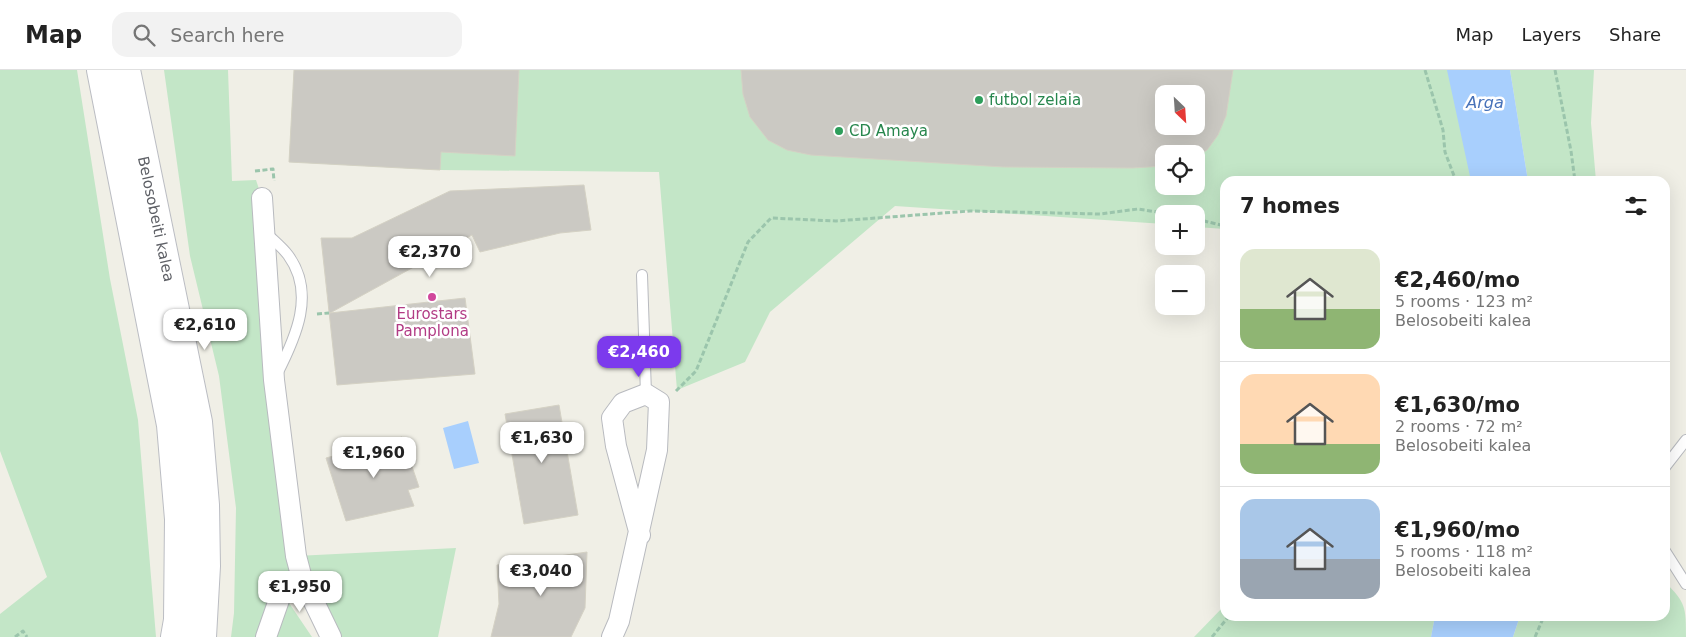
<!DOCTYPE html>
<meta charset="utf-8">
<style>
body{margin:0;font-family:"DejaVu Sans",sans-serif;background:#f2f2f2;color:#222;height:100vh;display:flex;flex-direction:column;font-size:19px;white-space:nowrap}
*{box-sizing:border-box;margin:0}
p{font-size:16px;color:#767676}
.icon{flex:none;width:28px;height:28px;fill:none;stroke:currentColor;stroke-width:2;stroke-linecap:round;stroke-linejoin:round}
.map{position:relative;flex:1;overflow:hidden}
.details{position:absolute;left:1220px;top:106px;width:450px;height:445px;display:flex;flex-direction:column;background:#fff;border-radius:15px;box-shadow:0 5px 20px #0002}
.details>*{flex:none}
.needle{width:32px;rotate:155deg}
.buttons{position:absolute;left:1155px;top:15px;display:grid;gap:10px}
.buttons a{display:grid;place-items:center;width:50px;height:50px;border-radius:10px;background:#fff;box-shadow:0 5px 20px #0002;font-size:25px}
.price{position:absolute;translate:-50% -42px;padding:0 11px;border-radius:10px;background:#fff;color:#222;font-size:16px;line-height:32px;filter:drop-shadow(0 1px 2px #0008)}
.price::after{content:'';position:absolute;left:50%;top:30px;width:15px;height:11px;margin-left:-8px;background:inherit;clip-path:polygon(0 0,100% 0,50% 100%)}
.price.on{background:#7c3aed;color:#fff}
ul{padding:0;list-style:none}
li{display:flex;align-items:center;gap:15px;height:125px;padding:0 20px}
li+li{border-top:1px solid #e0e0e0}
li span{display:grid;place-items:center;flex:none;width:140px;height:100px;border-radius:15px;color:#555}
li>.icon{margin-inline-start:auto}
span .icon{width:60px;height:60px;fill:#fffc;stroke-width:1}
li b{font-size:21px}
h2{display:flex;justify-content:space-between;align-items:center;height:60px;padding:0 20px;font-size:21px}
header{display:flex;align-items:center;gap:30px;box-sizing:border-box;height:70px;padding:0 25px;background:#fff;border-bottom:1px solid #e0e0e0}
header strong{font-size:24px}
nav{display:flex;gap:28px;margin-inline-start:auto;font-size:18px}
.search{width:350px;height:45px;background:#f2f2f2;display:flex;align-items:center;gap:12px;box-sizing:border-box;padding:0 18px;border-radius:15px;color:#767676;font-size:19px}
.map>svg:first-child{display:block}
.green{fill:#c3e6c7;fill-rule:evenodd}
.water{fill:#a8cffd}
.building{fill:#cbc9c3;stroke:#d4d1c4;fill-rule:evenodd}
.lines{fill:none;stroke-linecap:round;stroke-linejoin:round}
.service-casing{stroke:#b8babf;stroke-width:12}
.minor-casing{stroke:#b8babf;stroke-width:22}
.secondary-casing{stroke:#bbbdc3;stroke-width:30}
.path{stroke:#9bc5ac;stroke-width:3;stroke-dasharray:5 2.5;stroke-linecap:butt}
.service{stroke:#fff;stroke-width:10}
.minor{stroke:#fff;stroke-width:20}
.secondary{stroke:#fff;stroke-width:28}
.leisure-dot{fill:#2e9e5b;stroke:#fff;stroke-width:2}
.hotel-dot{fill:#d1479c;stroke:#fff;stroke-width:2}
.labels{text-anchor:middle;stroke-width:5;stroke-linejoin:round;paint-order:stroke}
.leisure-label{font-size:15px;fill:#27864d;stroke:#fff;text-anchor:start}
.street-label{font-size:15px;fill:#5e6066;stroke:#fff}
.hotel-label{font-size:15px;fill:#b23c85;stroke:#fff}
.water-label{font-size:16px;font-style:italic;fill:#4772b9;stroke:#fff}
</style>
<header>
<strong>Map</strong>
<div class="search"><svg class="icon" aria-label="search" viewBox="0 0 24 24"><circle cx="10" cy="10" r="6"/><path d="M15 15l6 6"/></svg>Search here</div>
<nav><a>Map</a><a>Layers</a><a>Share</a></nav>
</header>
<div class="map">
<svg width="1686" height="567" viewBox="0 0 1686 567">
<rect width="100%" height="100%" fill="#f0efe6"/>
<!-- green -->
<path class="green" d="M0,0H77L110,209L138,350L156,567H0V544L47,507L0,381Z
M164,0H228L232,111L256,110L262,128L296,486L456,478L438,567H331L301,506L289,533L312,567H231L234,543L236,438L219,306L190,186Z
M294,0H1448L1472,111H1225V159L1196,157V144H1164V154L895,136L770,242L745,292L677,320L659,102L440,100L289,92ZM1164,24H1196V56H1164ZM1164,84H1196V116H1164Z
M1510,0H1594L1591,53L1596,111H1528Z
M1665,512C1686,533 1686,537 1686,567H1513L1520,546H1665Z
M1225,535V546H1435L1431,567H1194Z"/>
<!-- water -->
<path class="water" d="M1447,0H1510L1528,111H1471Z
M468,351L479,393L454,399L443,358Z
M1435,546H1520L1513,567H1431Z"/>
<!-- building -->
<path class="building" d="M294,0H519L515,86L441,82L440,100L289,92Z
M741,0H1233L1226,46L1218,65L1207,80L1196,87V84H1164V96L1132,98L1004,97L811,85L787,80L768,70L750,47L743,24ZM1164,24H1196V56H1164Z
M584,115L591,160L560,163L480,182L472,165L330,243L465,228L475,304L337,315L321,168H352L450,121Z
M559,335L578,445L524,454L505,344Z
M402,367L419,417L408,420L414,436L346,451L326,388Z
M587,482L585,538L571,567H491L499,534L497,495Z"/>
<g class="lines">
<!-- service casing -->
<g class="service-casing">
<path id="service" d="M266,163C273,170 282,177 288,185C316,223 296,267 277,304
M642,205L646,324
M1665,397L1686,370
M1665,481L1686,514"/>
</g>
<!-- minor casing -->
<g class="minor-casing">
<path id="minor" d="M262,128L274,310L296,486L301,505L331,567
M266,567L280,527L301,505
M612,567L619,551L657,380L659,332L646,324L623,333L612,348L616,376L640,465"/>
</g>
<!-- secondary casing -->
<g class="secondary-casing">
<path id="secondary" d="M101,0L171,355L179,449L178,550L175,567
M126,0L198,352L205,435L206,496L202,567"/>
</g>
<!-- path -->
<path class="path" d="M1425,0L1443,60L1445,82L1456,111
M1555,0L1571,81L1575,111
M255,101L273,99L274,111
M1196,149L1225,156
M317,244L329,243
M676,321L696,301L748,172L771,148L836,151L970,141L1100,144L1138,139L1170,144
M15,567L23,561L27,567
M1212,567L1229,546
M1535,567L1544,546"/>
<!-- service -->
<use href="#service" class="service"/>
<!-- minor -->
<use href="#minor" class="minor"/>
<!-- secondary -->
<use href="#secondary" class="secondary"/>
</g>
<!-- markers -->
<g class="leisure-dot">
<circle cx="979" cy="30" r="5"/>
<circle cx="839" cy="61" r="5"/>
</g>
<circle class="hotel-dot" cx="432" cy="227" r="5"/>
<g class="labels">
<!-- leisure labels -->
<g class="leisure-label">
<text x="989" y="35">futbol zelaia</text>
<text x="849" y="66">CD Amaya</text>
</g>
<!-- street labels -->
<g class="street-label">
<text transform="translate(156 149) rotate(78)" y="5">Belosobeiti kalea</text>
</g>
<!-- hotel labels -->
<g class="hotel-label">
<text x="432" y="249">Eurostars<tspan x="432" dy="17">Pamplona</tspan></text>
</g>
<!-- water labels -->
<g class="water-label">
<text x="1485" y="38">Arga</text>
</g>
</g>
</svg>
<div class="buttons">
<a><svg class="needle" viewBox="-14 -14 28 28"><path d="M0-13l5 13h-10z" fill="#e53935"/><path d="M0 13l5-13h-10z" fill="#767676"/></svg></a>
<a><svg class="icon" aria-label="locate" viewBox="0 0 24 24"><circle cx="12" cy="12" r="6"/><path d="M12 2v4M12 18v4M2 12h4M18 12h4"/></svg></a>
<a>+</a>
<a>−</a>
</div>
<b class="price" style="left:430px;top:208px">€2,370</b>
<b class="price" style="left:205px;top:281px">€2,610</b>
<b class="price on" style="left:639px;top:308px">€2,460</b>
<b class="price" style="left:542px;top:394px">€1,630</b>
<b class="price" style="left:374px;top:409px">€1,960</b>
<b class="price" style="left:541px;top:527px">€3,040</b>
<b class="price" style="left:300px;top:543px">€1,950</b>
<section class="details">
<h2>7 homes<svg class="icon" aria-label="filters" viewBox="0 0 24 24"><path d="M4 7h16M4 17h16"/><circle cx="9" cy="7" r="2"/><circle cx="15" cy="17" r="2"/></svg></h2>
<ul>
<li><span style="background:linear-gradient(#dfe7d0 60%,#8fb573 0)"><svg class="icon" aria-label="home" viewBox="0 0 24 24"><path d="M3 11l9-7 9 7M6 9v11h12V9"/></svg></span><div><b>€2,460/mo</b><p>5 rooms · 123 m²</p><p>Belosobeiti kalea</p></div></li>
<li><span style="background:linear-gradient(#ffd9b3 70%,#8fb573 0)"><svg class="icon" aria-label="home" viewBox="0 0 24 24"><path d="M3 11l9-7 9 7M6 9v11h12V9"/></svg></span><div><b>€1,630/mo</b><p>2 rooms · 72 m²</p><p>Belosobeiti kalea</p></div></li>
<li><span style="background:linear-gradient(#a9c7e8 60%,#9aa5b1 0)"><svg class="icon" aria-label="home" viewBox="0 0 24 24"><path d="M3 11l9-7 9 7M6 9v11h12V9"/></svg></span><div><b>€1,960/mo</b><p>5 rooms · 118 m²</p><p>Belosobeiti kalea</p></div></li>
</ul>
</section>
</div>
